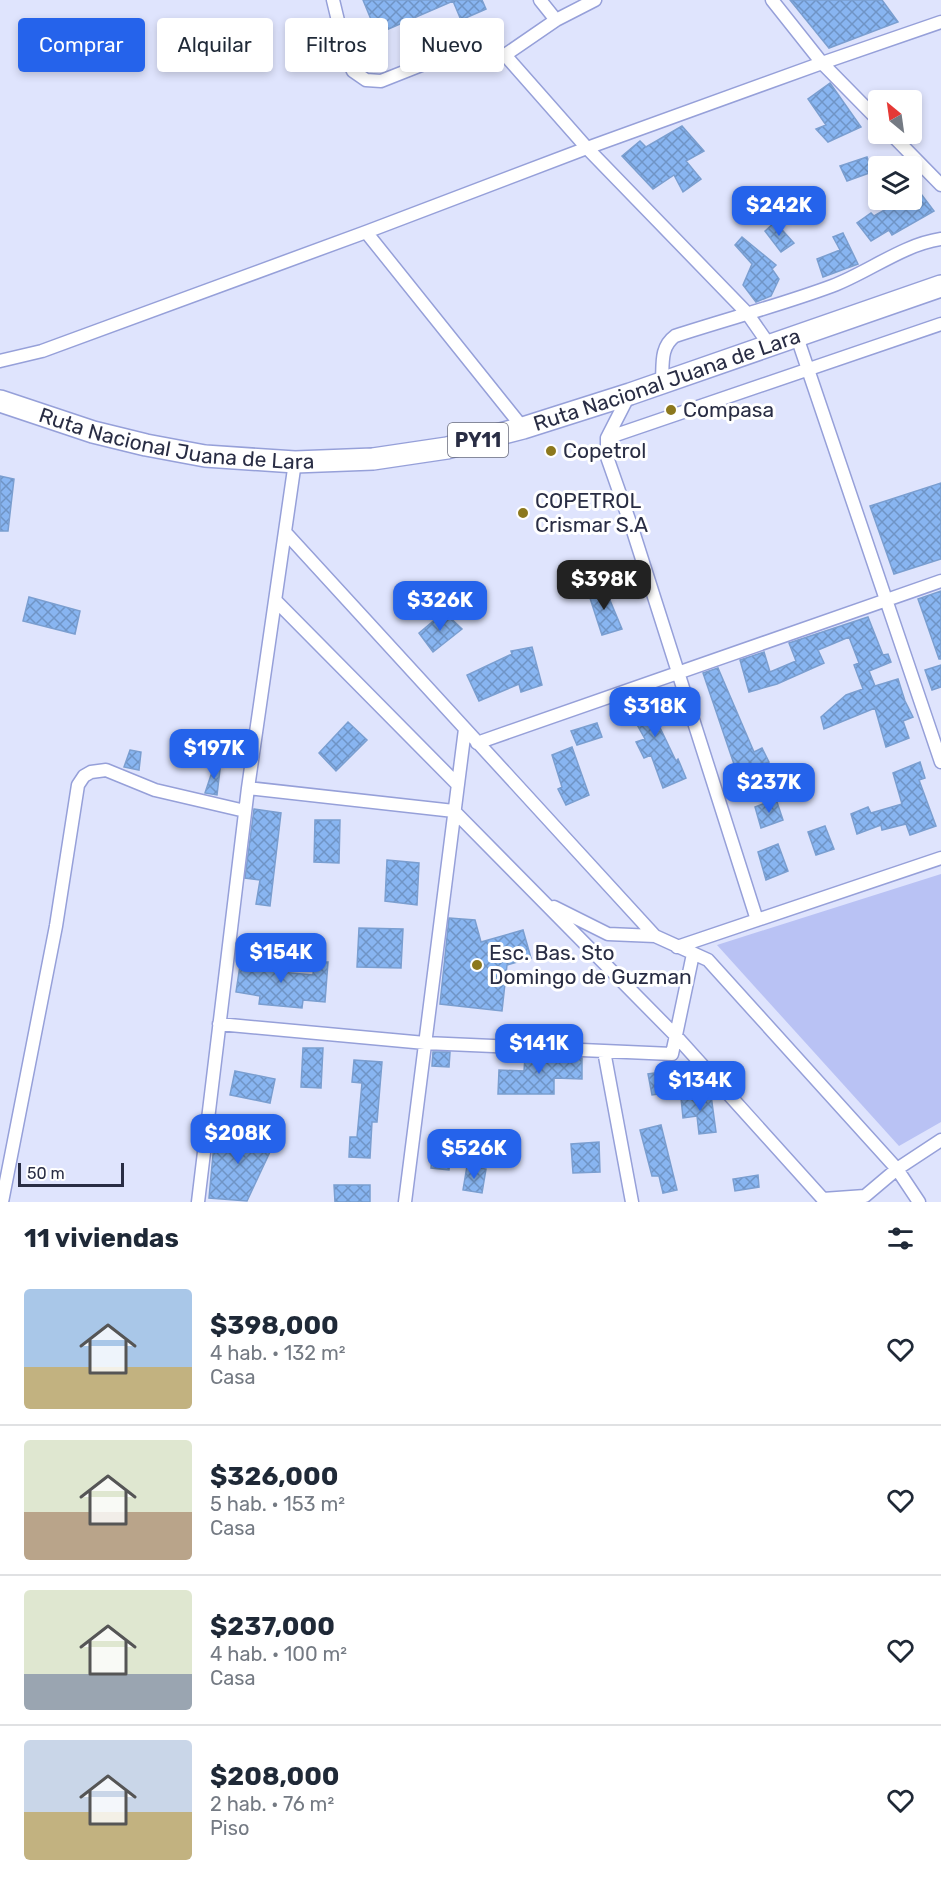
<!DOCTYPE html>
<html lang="es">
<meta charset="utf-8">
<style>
body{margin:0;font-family:Rubik,sans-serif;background:#f6f6f7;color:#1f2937;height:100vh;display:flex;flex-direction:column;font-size:22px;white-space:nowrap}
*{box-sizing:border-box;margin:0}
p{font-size:20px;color:#747a83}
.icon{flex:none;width:33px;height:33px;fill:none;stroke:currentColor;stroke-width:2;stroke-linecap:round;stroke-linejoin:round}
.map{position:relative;height:1202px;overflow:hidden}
.details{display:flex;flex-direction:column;background:#fff;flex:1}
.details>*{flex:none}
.top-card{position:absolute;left:18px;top:18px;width:600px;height:54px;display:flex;gap:12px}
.needle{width:39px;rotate:331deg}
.fabs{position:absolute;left:868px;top:90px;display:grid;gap:12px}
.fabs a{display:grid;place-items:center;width:54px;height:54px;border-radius:6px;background:#fff;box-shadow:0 3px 9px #0003;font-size:30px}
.scale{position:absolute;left:18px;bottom:15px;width:106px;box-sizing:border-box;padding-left:6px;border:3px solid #292d44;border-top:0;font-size:16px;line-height:21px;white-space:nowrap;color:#292d44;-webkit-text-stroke:4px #fff;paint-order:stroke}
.price{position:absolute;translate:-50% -51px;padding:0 14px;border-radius:12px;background:#2563eb;color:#fff;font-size:20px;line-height:39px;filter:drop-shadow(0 2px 3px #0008)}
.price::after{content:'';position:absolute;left:50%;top:36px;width:18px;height:14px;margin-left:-9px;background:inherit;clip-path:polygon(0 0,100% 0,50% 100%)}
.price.current{background:#222;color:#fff}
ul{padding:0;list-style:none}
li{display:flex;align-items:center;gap:18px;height:150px;padding:0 24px}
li+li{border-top:2px solid #e0e1e3}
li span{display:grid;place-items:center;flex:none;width:168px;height:120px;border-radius:6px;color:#555}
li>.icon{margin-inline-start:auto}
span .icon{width:72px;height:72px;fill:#fffc;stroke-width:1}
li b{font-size:26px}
h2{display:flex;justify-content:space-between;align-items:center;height:72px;padding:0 24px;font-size:26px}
.pill{padding:0 21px;border-radius:6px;background:#fff;box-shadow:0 3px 9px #0003;font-size:21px;line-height:54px}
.pill.current{background:#2563eb;color:#fff}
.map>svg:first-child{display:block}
.green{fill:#b9c2f4}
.building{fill:url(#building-cross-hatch);stroke:#7a9ed0;stroke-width:1.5}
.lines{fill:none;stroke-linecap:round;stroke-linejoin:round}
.street-casing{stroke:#96a0d9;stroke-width:15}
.highway-casing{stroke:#96a0d9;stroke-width:24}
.street{stroke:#fff;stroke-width:12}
.highway{stroke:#fff;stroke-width:21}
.poi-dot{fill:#8c781d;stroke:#fff;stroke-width:2}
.labels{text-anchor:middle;stroke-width:6;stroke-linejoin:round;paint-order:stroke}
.shield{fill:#fff;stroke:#696c7c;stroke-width:1.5}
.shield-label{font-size:20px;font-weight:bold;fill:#292d44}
.street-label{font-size:21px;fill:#292d44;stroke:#fff}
.poi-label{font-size:21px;fill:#292d44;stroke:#fff;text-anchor:start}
</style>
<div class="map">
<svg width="941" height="1202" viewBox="0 0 941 1202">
<defs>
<pattern id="building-cross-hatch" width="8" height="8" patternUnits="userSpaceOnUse" patternTransform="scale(1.5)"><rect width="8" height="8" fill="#88b5f1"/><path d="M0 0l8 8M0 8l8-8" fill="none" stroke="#6f94c5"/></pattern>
</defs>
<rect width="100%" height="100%" fill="#dfe4fd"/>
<!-- green -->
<path class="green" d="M941,874V1122L899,1146L717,945Z"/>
<!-- building -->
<path class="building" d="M363,0H482L486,9L461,20L453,1L377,34Z
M790,0H882L898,22L829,48Z
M830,83L861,127L828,142L816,129L826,125L808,99Z
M682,126L704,151L686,161L701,179L683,192L674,175L653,189L622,156L640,141L646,147Z
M867,157L872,172L847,181L840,166Z
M912,182L934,211L892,235L889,230L871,241L857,223L871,213L874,216L902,200H912Z
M775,222L794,243L781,252L765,231Z
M843,233L858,264L823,277L817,259L840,250L833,237Z
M742,237L776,265L772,269L779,279L771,296L756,302L743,285L752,264L735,245Z
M0,476L14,479L8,531H0Z
M941,483V559L894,574L870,506Z
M604,586L622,629L602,635L588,592Z
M941,591V659H939L918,599Z
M29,597L80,611L75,634L23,621Z
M444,612L462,629L433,652L419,633Z
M868,617L883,655L888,654L891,662L869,671L875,686L898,679L905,701L913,717L903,721L909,738L886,747L875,708L824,729L821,717L846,695L863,689L854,665L859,663L849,637L818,650L824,663L777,684L749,692L740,660L764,652L770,672L796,661L789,643Z
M532,647L542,685L521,692L519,684L479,701L467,675L512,654L511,651Z
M941,665V687L932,690L925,670Z
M718,668L754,752L762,748L769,762L737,773L703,673Z
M654,690L665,708L653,713L676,761L678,759L686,778L663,788L651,755L644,758L636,742L645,739L625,703Z
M348,722L367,740L336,771L319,753Z
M597,723L602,737L577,745L571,731Z
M572,747L589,795L566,805L558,789L562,787L552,755Z
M130,750L141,752L139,770L124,767Z
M216,760L221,761L217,795L205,793Z
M920,762L925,778L919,780L936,826L910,835L906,824L882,830L881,825L857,834L851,814L868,807L871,813L902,804L893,773Z
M776,799L783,820L761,828L755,807Z
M254,809L281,813L270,906L256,904L260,880L245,878Z
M315,820H340L339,863L314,862Z
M825,826L834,849L816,855L808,832Z
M778,844L788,871L766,880L758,852Z
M387,860L419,863L417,905L385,901Z
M449,918L475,920L481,942L523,930L531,958L507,965L502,1011L440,1004Z
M359,928L403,929L401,968L357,967Z
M242,952L260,954L258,970L313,975L314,962H328L325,1002L303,1000L302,1008L259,1004L260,996L236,992Z
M303,1048H323L321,1088L301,1087Z
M433,1052H450L449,1067L432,1066Z
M525,1056L582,1058V1079L554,1078V1094H498L499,1070L524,1071Z
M354,1060L382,1062L377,1122H372L370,1158L349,1157L350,1137H357L362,1083L352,1082Z
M676,1070L679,1091L652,1095L648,1074Z
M235,1071L275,1079L270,1103L230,1095Z
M711,1095L716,1132L699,1134L697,1116L683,1118L681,1098Z
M661,1125L677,1190L663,1193L659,1176H652L640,1130Z
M215,1133L277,1137L247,1201L209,1198Z
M599,1142L600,1172L573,1173L571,1144Z
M433,1147L452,1149L449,1170L431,1168Z
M467,1166L486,1169L482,1193L463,1190Z
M758,1175L759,1187L735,1191L733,1179Z
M334,1185H370V1202H335Z"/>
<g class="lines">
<!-- street casing -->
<g class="street-casing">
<path id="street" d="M333,0L347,58L353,71L366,80L381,81L462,49L476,48L505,55L587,148L747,313L770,346
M540,0L556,20
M772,0L822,63L879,121
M505,55L556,20L595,0
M891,134L941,185
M366,232L523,428
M797,337L941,762
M0,361L42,351L366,232L587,148L822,63L941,22
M662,382C663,364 660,347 675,336C727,319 781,305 832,286C869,272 902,245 941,239
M629,395L607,438V457L633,531L757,920
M607,438L941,324
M285,532L655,936L708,960L897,1169L919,1202
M275,600L458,785
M477,743L941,581
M248,788L454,811L676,1036L823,1199L865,1196L897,1169L941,1140
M554,907L608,934L655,936
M677,947L941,858
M219,1024L425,1043L672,1054L693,954
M604,1051L632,1202
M2,1202L56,926L78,785L84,776L91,772L106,770L155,790L245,811
M198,1202L248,788L295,462
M405,1202L465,729"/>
</g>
<!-- highway casing -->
<g class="highway-casing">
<g id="highway">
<path id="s1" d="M0,401L93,432L146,445L205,456L295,462L373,459L447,448L523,428L630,394L941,286"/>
</g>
</g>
<!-- street -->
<use href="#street" class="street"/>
<!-- highway -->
<use href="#highway" class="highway"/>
</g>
<!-- markers -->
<g class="poi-dot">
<circle cx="671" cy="410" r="6"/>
<circle cx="551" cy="451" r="6"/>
<circle cx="523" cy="513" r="6"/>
<circle cx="477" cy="965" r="6"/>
</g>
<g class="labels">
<!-- shield labels -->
<rect class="shield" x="448" y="423" width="60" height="34" rx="4.5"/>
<g class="shield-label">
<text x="478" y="447">PY11</text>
</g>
<!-- street labels -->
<g class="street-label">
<text dy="7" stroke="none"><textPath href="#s1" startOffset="686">Ruta Nacional Juana de Lara</textPath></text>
<text dy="7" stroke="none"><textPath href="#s1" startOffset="182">Ruta Nacional Juana de Lara</textPath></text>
</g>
<!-- poi labels -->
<g class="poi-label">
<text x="683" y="417">Compasa</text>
<text x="563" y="458">Copetrol</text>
<text x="535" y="508">COPETROL<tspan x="535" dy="24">Crismar S.A</tspan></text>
<text x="489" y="960">Esc. Bas. Sto<tspan x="489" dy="24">Domingo de Guzman</tspan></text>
</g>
</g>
</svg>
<div class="fabs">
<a><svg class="needle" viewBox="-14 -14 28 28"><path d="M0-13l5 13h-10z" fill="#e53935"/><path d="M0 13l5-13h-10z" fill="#747a83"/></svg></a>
<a><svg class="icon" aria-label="layers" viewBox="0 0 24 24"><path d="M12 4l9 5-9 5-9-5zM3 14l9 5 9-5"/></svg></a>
</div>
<div class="scale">50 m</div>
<b class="price" style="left:779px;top:237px">$242K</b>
<b class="price current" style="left:604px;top:611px">$398K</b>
<b class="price" style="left:440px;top:632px">$326K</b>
<b class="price" style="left:655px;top:738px">$318K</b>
<b class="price" style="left:214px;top:780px">$197K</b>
<b class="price" style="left:769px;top:814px">$237K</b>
<b class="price" style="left:281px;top:984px">$154K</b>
<b class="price" style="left:539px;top:1075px">$141K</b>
<b class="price" style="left:700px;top:1112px">$134K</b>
<b class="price" style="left:238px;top:1165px">$208K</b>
<b class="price" style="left:474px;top:1180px">$526K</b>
<div class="top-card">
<a class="pill current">Comprar</a>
<a class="pill">Alquilar</a>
<a class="pill">Filtros</a>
<a class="pill">Nuevo</a>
</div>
</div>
<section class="details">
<h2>11 viviendas<svg class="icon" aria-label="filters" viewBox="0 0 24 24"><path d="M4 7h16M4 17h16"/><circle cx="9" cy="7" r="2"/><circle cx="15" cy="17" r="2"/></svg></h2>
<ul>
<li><span style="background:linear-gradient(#a9c7e8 65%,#c2b280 0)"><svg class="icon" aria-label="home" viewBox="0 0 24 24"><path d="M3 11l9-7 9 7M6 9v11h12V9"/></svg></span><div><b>$398,000</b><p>4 hab. · 132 m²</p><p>Casa</p></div><svg class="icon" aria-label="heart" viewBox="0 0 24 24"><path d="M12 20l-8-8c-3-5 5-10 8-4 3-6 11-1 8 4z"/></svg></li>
<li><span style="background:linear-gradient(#dfe7d0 60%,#b9a48a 0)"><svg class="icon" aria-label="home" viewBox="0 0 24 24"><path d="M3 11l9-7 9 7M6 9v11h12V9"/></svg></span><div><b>$326,000</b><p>5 hab. · 153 m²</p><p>Casa</p></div><svg class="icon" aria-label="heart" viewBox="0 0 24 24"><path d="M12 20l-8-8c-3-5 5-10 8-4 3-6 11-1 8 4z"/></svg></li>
<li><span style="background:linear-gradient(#dfe7d0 70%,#9aa5b1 0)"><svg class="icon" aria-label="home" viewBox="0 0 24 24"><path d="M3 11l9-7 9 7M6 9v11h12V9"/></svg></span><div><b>$237,000</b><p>4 hab. · 100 m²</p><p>Casa</p></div><svg class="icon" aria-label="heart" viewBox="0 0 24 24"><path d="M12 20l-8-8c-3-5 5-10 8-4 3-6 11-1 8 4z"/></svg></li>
<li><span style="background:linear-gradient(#c9d6e8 60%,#c2b280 0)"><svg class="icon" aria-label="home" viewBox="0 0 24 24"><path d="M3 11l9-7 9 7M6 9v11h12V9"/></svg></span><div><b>$208,000</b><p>2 hab. · 76 m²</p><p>Piso</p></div><svg class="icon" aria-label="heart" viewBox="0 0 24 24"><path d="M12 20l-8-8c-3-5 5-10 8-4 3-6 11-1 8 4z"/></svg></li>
</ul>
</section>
